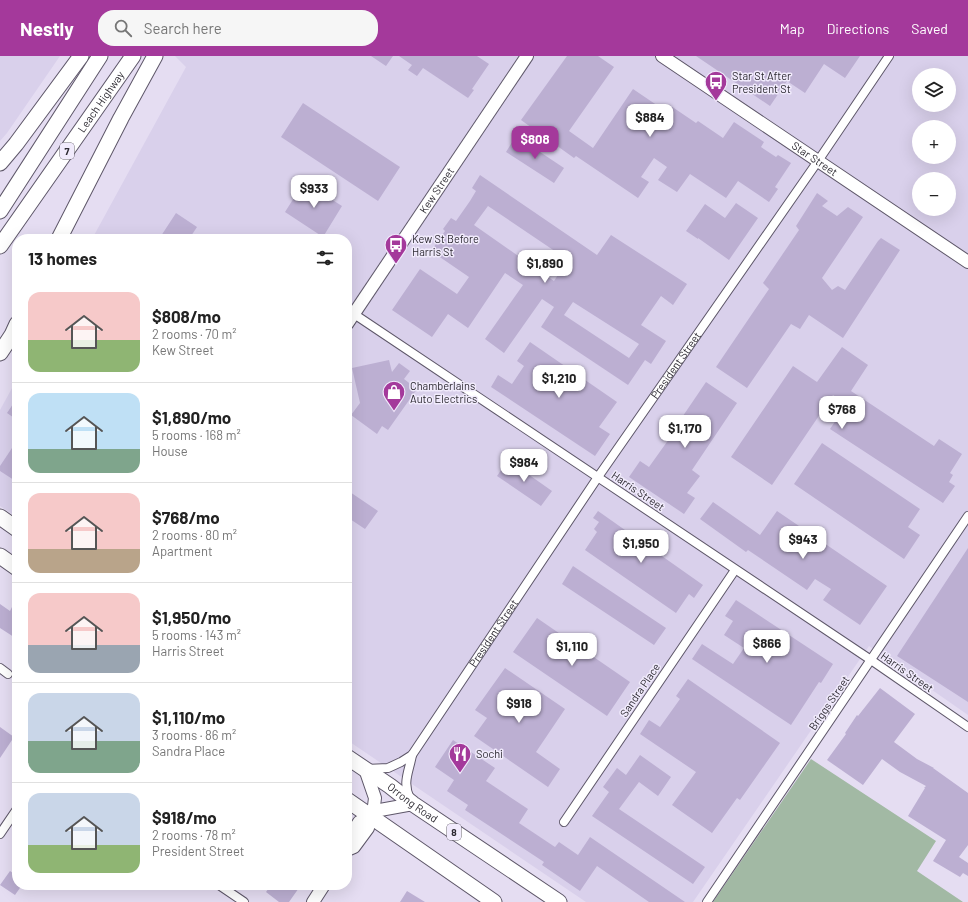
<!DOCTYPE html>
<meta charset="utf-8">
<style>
body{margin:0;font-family:Barlow,sans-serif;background:#f6f6f6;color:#222;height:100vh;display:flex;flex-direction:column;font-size:15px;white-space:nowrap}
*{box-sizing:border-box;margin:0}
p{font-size:13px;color:#767676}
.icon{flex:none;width:22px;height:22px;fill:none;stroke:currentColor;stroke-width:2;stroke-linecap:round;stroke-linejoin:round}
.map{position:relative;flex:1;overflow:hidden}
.sheet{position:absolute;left:12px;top:178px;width:340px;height:656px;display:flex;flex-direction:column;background:#fff;border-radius:16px;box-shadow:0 4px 16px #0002}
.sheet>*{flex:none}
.controls{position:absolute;left:912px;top:12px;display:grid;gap:8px}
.controls a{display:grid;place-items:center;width:44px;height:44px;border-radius:50%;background:#fff;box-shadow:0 4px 16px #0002;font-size:20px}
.price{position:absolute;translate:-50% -34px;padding:0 9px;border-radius:8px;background:#fff;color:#222;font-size:13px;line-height:26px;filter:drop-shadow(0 1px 2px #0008)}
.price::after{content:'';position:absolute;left:50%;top:24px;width:12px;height:9px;margin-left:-6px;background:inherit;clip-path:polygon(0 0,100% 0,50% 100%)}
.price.current{background:#a4399b;color:#fff}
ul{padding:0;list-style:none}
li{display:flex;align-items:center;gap:12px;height:100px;padding:0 16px}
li+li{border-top:1px solid #e0e0e0}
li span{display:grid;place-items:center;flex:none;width:112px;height:80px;border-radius:12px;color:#555}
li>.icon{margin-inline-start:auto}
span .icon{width:48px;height:48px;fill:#fffc;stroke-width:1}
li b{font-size:17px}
h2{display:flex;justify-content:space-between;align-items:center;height:48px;padding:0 16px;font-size:17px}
header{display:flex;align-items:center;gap:24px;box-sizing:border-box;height:56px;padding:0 20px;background:#a4399b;color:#fff}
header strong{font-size:19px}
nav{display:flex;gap:22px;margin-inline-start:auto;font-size:14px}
.search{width:280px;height:36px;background:#f6f6f6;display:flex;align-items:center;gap:10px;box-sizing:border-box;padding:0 14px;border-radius:16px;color:#767676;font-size:15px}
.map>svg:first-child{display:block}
.built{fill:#d9d0eb;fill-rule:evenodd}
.green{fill:#a2b9a4}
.building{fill:#bcafd2;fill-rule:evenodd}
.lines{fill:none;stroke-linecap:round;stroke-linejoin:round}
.street-casing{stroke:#5e5769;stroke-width:10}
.secondary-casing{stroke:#5e5769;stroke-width:14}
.highway-casing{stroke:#5e5769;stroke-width:17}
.street{stroke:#fff;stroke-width:8}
.secondary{stroke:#fff;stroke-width:12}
.highway{stroke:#fff;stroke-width:15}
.labels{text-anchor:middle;stroke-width:3;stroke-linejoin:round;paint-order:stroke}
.shield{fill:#f1ebfc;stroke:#68646f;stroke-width:1}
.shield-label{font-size:10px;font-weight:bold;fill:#2d2a32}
.poi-label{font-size:11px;fill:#2d2a32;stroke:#f1ebfc;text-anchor:start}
.street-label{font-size:11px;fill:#2d2a32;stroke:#f1ebfc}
</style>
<header>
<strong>Nestly</strong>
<div class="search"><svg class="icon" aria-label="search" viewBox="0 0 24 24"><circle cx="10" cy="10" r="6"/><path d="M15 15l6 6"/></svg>Search here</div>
<nav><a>Map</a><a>Directions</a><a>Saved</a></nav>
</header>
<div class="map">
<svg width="968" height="846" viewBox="0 0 968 846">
<rect width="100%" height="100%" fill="#e5ddf2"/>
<!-- built -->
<path class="built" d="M0,0H60L7,77L0,85Z
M175,0H968V659L869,590L693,846H586L347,684V183H92L186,11ZM919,19H949V49H919ZM919,71H949V101H919ZM919,123H949V153H919Z
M17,323V461L0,450V354Z"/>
<!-- green -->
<path class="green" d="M811,703L936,785L917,815L963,846H713Z"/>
<!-- building -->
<path class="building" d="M371,0H393L386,10Z
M399,0H477L489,8L472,33L474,34L468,42L423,12L417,20L408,14L412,9Z
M567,0H598L614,11L569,75L593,92L633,33L664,54L668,48L696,67L698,65L723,82L734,66L764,86L761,91L776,101L778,99L791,107L775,131L778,133L769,146L738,125L726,142L690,118L677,136L658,124L667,111L654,102L641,121L649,126L638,142L576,100L574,102L521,64Z
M696,0H860L845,22L824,8L805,37L787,25L770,50Z
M303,47L400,111L378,145L281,81Z
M516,80L564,112L554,127L506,96Z
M480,119L597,199L611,179L687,228L673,249L661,240L641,269L666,285L651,308L645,304L628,329L541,271L554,251L542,243L504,297L485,283L523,229L505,217L468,272L448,258L432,281L392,254L420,213L457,238L469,221L431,195L445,175L443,173L451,162L456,165L470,145L476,135L472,132ZM488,150L568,204L554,225L474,169ZM573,246L639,288L629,302L564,259Z
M304,126L342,150L323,181L285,156Z
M817,137L828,145L822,150L837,160L848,151L863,161L822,222L832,234L838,230L845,234L878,185L881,182L900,194L843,282L809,259L800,273L791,268L747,332L716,311L769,233L763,227L799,174L796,170Z
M736,147L758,162L729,204L698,182V183L686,175L705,148L725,162Z
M176,157L197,171L189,183H159Z
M530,286L617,346L599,371L610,378L595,400L491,331L498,319L512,328L524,310L517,305Z
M842,291L868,309L851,335L934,390L939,383L962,398L950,417L953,419L949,426L955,430L943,447L830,373L847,348L833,339L772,429L731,401L793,310L817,326Z
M389,304L392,316L399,307L410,315L404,323L417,333L388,374L382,370L377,378L351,359L360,347L352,312Z
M706,326L737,347L692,414L700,420L687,437L695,442L684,458L629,421L640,405L649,411L669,383L668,382Z
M17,342V364L7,357Z
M822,387L920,453L908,471L920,479L904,503L794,428Z
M12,392L17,395V426L0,415V410Z
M508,404L552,435L541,450L497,420Z
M347,434L378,455L365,473L347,461Z
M713,446L760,479L777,455L887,530L860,569L823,544L831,533L815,523L807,534L748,494L746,496L700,463Z
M598,455L703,529L694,542L689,538L676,557L585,494L597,476L594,473L599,466L593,462Z
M968,492V646L897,600Z
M573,510L666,572L654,589L562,528Z
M736,544L833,608L821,627L819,626L791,669L692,603L702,588L733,608L744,592L724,579L733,565L725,560Z
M0,548L10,555L12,551L17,554V583L0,572Z
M537,562L630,626L607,660L513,596Z
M505,612L565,653L536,696L560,713L548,731L474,680L487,662L475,654Z
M688,623L780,687L740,744L737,742L712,777L672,749L696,716L640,678L649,664L660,671L680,643L676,640Z
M880,632L915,658L894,686L917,703L934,712H933L968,737V789L959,801L968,807V820L963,817L960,821L933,805L946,784L908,760L925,732H924L926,730L900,716L882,703L863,729L827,704L846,678L845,677L857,659L858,660Z
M0,671L14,681L0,702Z
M453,684L495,712L486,725L528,753L519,767L555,791L559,786L578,799L590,781L685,846H649L597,810L580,835L542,809L544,806L465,754L468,749L447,735L454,724L435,711Z
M640,699L671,721L658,740L639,726L619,753L705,811L693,828L592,760L609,736L603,731L617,712L626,719Z
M10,815L17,820V829H22L15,839L0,829Z
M271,829H301L289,846H279L266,836Z
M407,835L425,846H400Z"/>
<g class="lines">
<!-- street casing -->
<g class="street-casing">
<g id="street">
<path d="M354,258L871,604L968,671"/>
<path d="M0,612L8,618"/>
<path id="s1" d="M366,713L388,712L401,706L412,699L598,421L818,105L889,0"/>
<path d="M410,743C402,726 409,716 412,699"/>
<path d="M564,766L735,514"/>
<path d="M0,778L17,753"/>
<path d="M219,829L244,846"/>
<path d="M707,846L968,460"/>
</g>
</g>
<!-- secondary casing -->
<g class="secondary-casing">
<g id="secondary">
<path id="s2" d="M662,0L968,206"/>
<path id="s3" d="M347,268L527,0"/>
<path d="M347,785L359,766L380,754L413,748"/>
<path d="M347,794L354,791L368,772L370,761L374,750L375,742L365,713"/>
<path d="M313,846L324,829"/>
</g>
</g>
<!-- highway casing -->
<g class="highway-casing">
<g id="highway">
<path d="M0,107L16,88L81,0"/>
<path d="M0,155L100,0"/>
<path d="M59,183L121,62L155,0"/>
<path id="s4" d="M0,190L133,0"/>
<path d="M0,297L12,279L17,268"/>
<path d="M0,461L17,473"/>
<path d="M0,500L17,512"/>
<path id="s5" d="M347,701L390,730L413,748L559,846"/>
<path d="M347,744L494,846"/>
</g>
</g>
<!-- street -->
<use href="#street" class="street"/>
<!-- secondary -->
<use href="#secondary" class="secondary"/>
<!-- highway -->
<use href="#highway" class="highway"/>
</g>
<!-- icons -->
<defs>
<g id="bus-pin" transform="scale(1.15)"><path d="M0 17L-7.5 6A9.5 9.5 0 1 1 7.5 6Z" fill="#a4399b" stroke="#f1ebfc"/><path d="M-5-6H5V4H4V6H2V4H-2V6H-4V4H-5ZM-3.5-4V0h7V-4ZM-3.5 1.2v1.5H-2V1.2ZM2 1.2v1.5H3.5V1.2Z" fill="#fff"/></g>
<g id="shop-pin" transform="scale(1.15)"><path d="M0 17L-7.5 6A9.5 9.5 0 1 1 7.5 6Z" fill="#a4399b" stroke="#f1ebfc"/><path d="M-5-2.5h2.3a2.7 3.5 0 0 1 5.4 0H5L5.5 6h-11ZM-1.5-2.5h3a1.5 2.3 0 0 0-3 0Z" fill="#fff"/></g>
<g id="restaurant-pin" transform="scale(1.15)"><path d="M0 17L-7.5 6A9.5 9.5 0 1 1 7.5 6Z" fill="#a4399b" stroke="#f1ebfc"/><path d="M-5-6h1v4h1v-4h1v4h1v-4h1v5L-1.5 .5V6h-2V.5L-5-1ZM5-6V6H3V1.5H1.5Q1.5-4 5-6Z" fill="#fff"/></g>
</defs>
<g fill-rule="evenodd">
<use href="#bus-pin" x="716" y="26"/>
<use href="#bus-pin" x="396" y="189"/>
<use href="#shop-pin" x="394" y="336"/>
<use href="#restaurant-pin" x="460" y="698"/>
</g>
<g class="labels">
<!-- shield labels -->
<g class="shield">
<rect x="60" y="87" width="14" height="16" rx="3"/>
<rect x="447" y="768" width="14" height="16" rx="3"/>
</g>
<g class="shield-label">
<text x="67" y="99">7</text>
<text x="454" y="780">8</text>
</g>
<!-- poi labels -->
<g class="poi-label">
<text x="732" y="24">Star St After<tspan x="732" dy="13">President St</tspan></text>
<text x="412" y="187">Kew St Before<tspan x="412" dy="13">Harris St</tspan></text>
<text x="410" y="334">Chamberlains<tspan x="410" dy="13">Auto Electrics</tspan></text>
<text x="476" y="702">Sochi</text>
</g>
<!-- street labels -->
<g class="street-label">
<text dy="4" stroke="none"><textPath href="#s4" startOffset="176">Leach Highway</textPath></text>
<text dy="4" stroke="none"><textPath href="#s2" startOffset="184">Star Street</textPath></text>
<text dy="4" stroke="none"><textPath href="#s3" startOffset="161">Kew Street</textPath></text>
<text dy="4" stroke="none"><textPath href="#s1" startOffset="520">President Street</textPath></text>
<text transform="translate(638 435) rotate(34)" y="4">Harris Street</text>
<text dy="4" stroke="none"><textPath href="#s1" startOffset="196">President Street</textPath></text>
<text transform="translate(907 616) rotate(35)" y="4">Harris Street</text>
<text transform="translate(640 634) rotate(-56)" y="4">Sandra Place</text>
<text transform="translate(829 647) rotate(-56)" y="4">Briggs Street</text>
<text dy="4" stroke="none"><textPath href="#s5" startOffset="80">Orrong Road</textPath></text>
</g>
</g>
</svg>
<div class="controls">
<a><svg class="icon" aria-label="layers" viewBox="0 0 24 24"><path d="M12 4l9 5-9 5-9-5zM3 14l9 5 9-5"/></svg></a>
<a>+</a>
<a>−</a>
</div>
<b class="price" style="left:650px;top:82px">$884</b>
<b class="price current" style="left:535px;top:104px">$808</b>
<b class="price" style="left:314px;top:153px">$933</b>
<b class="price" style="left:545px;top:228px">$1,890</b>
<b class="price" style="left:559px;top:343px">$1,210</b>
<b class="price" style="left:842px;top:374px">$768</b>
<b class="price" style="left:685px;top:393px">$1,170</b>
<b class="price" style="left:524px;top:427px">$984</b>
<b class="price" style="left:803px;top:504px">$943</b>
<b class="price" style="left:641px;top:508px">$1,950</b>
<b class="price" style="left:767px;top:608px">$866</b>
<b class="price" style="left:572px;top:611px">$1,110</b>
<b class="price" style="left:519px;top:668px">$918</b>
<section class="sheet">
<h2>13 homes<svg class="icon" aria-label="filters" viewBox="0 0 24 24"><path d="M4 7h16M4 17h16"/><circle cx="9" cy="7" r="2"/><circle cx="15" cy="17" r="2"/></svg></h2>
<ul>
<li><span style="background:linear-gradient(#f6c9c9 60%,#8fb573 0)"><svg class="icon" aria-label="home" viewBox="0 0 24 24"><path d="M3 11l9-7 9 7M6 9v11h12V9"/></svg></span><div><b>$808/mo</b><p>2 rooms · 70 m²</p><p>Kew Street</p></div></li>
<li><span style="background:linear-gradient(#bfe0f5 70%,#7fa58c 0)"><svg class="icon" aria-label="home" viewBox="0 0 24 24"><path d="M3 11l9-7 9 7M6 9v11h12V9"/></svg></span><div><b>$1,890/mo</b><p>5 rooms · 168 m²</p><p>House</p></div></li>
<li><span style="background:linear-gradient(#f6c9c9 70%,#b9a48a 0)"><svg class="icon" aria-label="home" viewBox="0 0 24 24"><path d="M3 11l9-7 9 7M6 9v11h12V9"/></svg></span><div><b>$768/mo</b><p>2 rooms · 80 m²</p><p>Apartment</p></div></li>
<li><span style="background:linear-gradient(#f6c9c9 65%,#9aa5b1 0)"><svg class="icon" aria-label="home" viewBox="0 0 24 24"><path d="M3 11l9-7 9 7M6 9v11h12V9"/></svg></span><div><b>$1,950/mo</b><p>5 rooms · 143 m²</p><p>Harris Street</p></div></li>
<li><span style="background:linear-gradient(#c9d6e8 60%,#7fa58c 0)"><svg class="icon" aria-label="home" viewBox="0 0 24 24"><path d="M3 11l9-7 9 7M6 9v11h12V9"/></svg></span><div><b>$1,110/mo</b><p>3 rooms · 86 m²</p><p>Sandra Place</p></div></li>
<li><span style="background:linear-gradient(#c9d6e8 65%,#8fb573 0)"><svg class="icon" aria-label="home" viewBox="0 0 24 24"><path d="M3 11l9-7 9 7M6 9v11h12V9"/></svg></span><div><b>$918/mo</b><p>2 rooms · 78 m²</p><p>President Street</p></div></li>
</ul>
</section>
</div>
